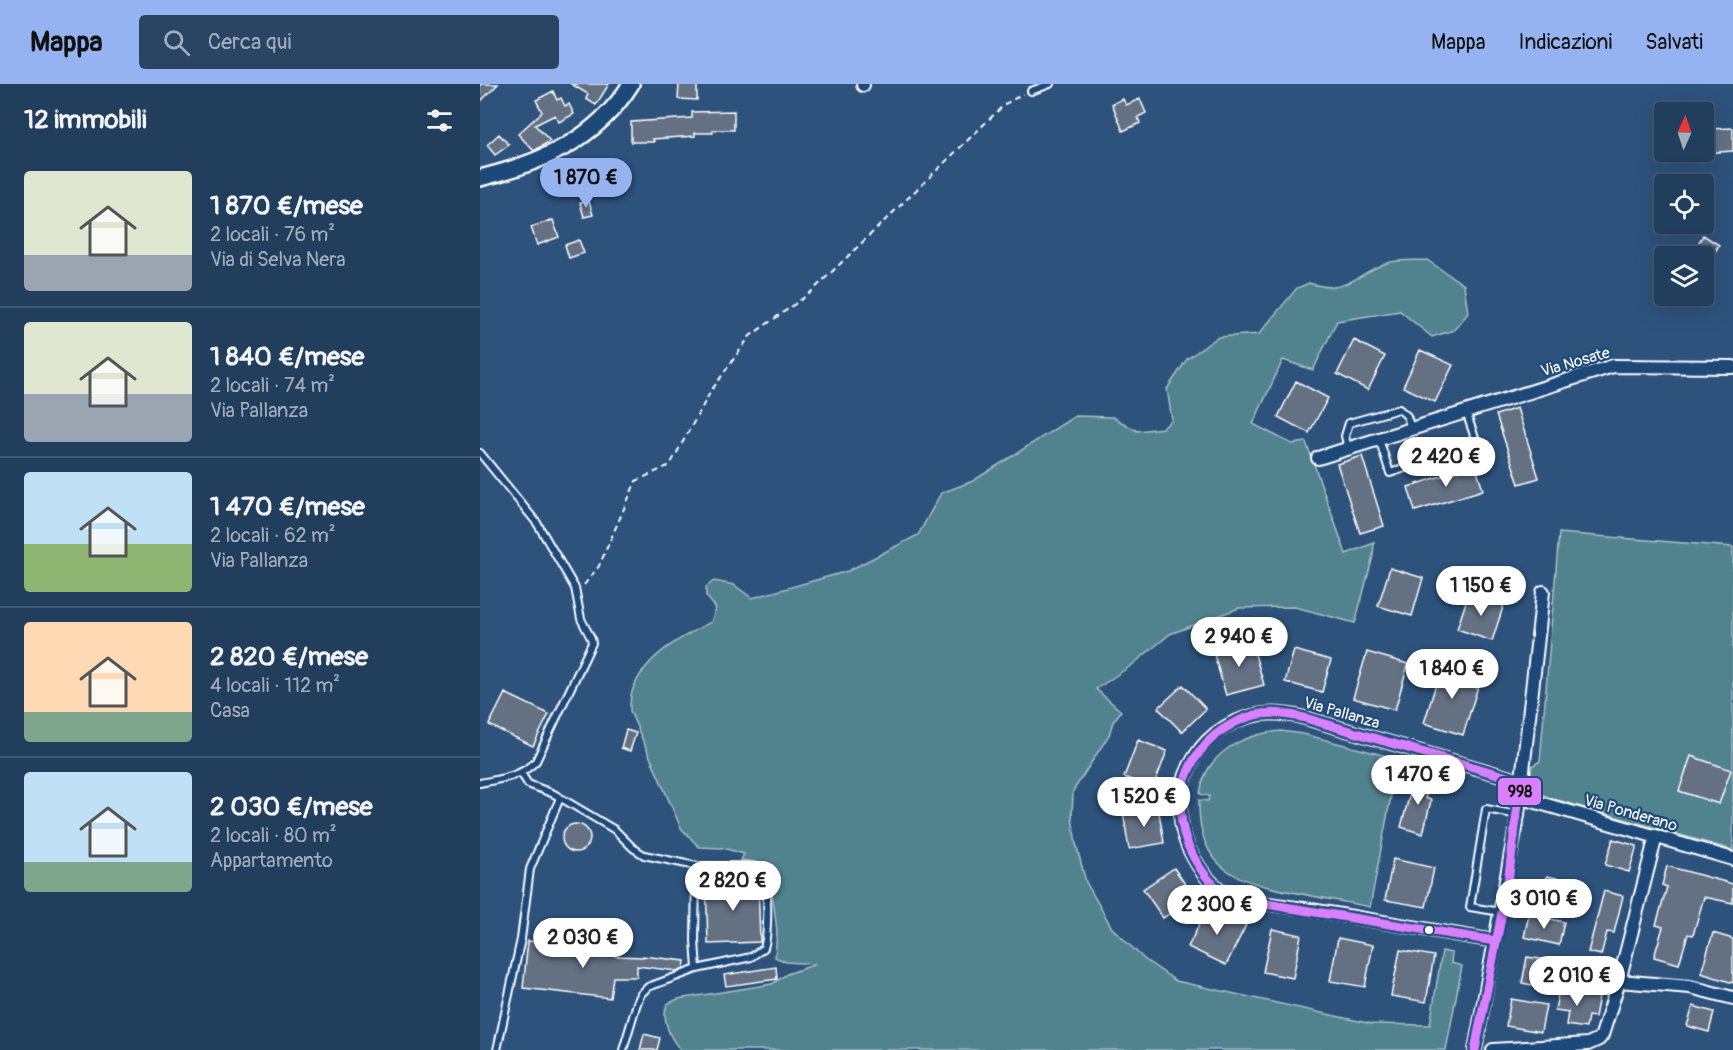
<!DOCTYPE html>
<html lang="it">
<meta charset="utf-8">
<style>
body{margin:0;font-family:Pangolin,sans-serif;background:#2a4563;color:#f1f3f6;height:100vh;display:flex;flex-direction:column;font-size:22px;white-space:nowrap}
*{box-sizing:border-box;margin:0}
p{font-size:20px;color:#a2aebc}
.icon{flex:none;width:33px;height:33px;fill:none;stroke:currentColor;stroke-width:2;stroke-linecap:round;stroke-linejoin:round}
.map{position:relative;flex:1;overflow:hidden}
.panel{display:flex;flex-direction:column;background:#223e5d;width:480px}
.panel>*{flex:none}
.needle{width:39px;rotate:3deg}
.buttons{position:absolute;left:1174px;top:18px;display:grid;gap:12px}
.buttons a{display:grid;place-items:center;width:60px;height:60px;border-radius:6px;background:#223e5d;box-shadow:0 6px 24px #0002,0 0 0 2px #3f5772;font-size:30px}
.price{position:absolute;translate:-50% -51px;padding:0 14px;border-radius:21px;background:#fff;color:#222;font-size:20px;line-height:39px;filter:drop-shadow(0 2px 3px #0008)}
.price::after{content:'';position:absolute;left:50%;top:36px;width:18px;height:14px;margin-left:-9px;background:inherit;clip-path:polygon(0 0,100% 0,50% 100%)}
.price.on{background:#95b2f1;color:#111}
ul{padding:0;list-style:none}
li{display:flex;align-items:center;gap:18px;height:150px;padding:0 24px}
li+li{border-top:2px solid #3f5772}
li span{display:grid;place-items:center;flex:none;width:168px;height:120px;border-radius:6px;color:#555}
li>.icon{margin-inline-start:auto}
span .icon{width:72px;height:72px;fill:#fffc;stroke-width:1}
li b{font-size:26px}
h2{display:flex;justify-content:space-between;align-items:center;height:72px;padding:0 24px;font-size:26px}
header{display:flex;align-items:center;gap:36px;box-sizing:border-box;height:84px;padding:0 30px;background:#95b2f1;color:#111}
header strong{font-size:28px}
nav{display:flex;gap:33px;margin-inline-start:auto;font-size:21px}
.search{width:420px;height:54px;background:#2a4563;display:flex;align-items:center;gap:15px;box-sizing:border-box;padding:0 21px;border-radius:6px;color:#a2aebc;font-size:22px}
main{display:flex;flex:1;min-height:0}
.map>svg:first-child{display:block}
.green{fill:#51838e;stroke:#a8c1c6;stroke-width:1.5}
.building{fill:#647183;stroke:#fff;stroke-width:1.5}
.lines{fill:none;stroke-linecap:round;stroke-linejoin:round}
.service-casing{stroke:#fff;stroke-width:10}
.minor-casing{stroke:#fff;stroke-width:16}
.tertiary-casing{stroke:#fff;stroke-width:20}
.path{stroke:#fff;stroke-width:2;stroke-dasharray:6 4.5;stroke-linecap:butt}
.service{stroke:#1f4a7a;stroke-width:6}
.minor{stroke:#1f4a7a;stroke-width:12}
.tertiary{stroke:#1f4a7a;stroke-width:15}
.bus-1-casing{stroke:#1f4a7a;stroke-width:14}
.bus-1{stroke:#d880ff;stroke-width:9}
.bus-dot{fill:#fff;stroke:#1f4a7a;stroke-width:2}
.labels{text-anchor:middle;stroke-width:4.5;stroke-linejoin:round;paint-order:stroke}
.street-label{font-size:16px;fill:#fff;stroke:#1f4a7a}
.line-badge{stroke:#1f4a7a;stroke-width:2}
.pale-badge-label{font-size:16px;text-anchor:middle;font-weight:bold;fill:#111}
</style>
<header>
<strong>Mappa</strong>
<div class="search"><svg class="icon" aria-label="search" viewBox="0 0 24 24"><circle cx="10" cy="10" r="6"/><path d="M15 15l6 6"/></svg>Cerca qui</div>
<nav><a>Mappa</a><a>Indicazioni</a><a>Salvati</a></nav>
</header>
<main>
<section class="panel">
<h2>12 immobili<svg class="icon" aria-label="filters" viewBox="0 0 24 24"><path d="M4 7h16M4 17h16"/><circle cx="9" cy="7" r="2"/><circle cx="15" cy="17" r="2"/></svg></h2>
<ul>
<li><span style="background:linear-gradient(#dfe7d0 70%,#9aa5b1 0)"><svg class="icon" aria-label="home" viewBox="0 0 24 24"><path d="M3 11l9-7 9 7M6 9v11h12V9"/></svg></span><div><b>1 870 €/mese</b><p>2 locali · 76 m²</p><p>Via di Selva Nera</p></div></li>
<li><span style="background:linear-gradient(#dfe7d0 60%,#9aa5b1 0)"><svg class="icon" aria-label="home" viewBox="0 0 24 24"><path d="M3 11l9-7 9 7M6 9v11h12V9"/></svg></span><div><b>1 840 €/mese</b><p>2 locali · 74 m²</p><p>Via Pallanza</p></div></li>
<li><span style="background:linear-gradient(#bfe0f5 60%,#8fb573 0)"><svg class="icon" aria-label="home" viewBox="0 0 24 24"><path d="M3 11l9-7 9 7M6 9v11h12V9"/></svg></span><div><b>1 470 €/mese</b><p>2 locali · 62 m²</p><p>Via Pallanza</p></div></li>
<li><span style="background:linear-gradient(#ffd9b3 75%,#7fa58c 0)"><svg class="icon" aria-label="home" viewBox="0 0 24 24"><path d="M3 11l9-7 9 7M6 9v11h12V9"/></svg></span><div><b>2 820 €/mese</b><p>4 locali · 112 m²</p><p>Casa</p></div></li>
<li><span style="background:linear-gradient(#bfe0f5 75%,#7fa58c 0)"><svg class="icon" aria-label="home" viewBox="0 0 24 24"><path d="M3 11l9-7 9 7M6 9v11h12V9"/></svg></span><div><b>2 030 €/mese</b><p>2 locali · 80 m²</p><p>Appartamento</p></div></li>
</ul>
</section>
<div class="map">
<svg width="1253" height="966" viewBox="0 0 1253 966">
<rect width="100%" height="100%" fill="#2d527c"/>
<filter id="ink" filterUnits="userSpaceOnUse"><feTurbulence type="fractalNoise" baseFrequency=".0167" numOctaves="2"/><feDisplacementMap in="SourceGraphic" scale="12" xChannelSelector="R" yChannelSelector="G"/><feConvolveMatrix kernelMatrix="1 2 1 2 8 2 1 2 1" color-interpolation-filters="sRGB"/></filter>
<g filter="url(#ink)">
<!-- green -->
<path class="green" d="M947,176L984,201L988,229L974,246L952,253L920,227L857,237L833,286L803,276L773,340L812,360L826,358L866,470L894,459L893,472L875,539L815,523L759,524L690,550L652,581L616,605L641,627L633,638L629,651L593,707L592,733L596,760L606,798L632,844L664,875L696,897L892,940L950,941L962,867L972,869L971,879L982,882L966,966H201C190,955 181,935 187,920L198,915L292,900L307,890L336,880L306,878L295,873L297,847L289,782L283,779L261,776L264,770L243,764L219,763L201,744L150,627C150,621 150,613 152,608C164,572 200,554 231,538L236,524L226,512V503L234,497L254,501L272,514L368,487L438,451L461,409L493,397L595,332L633,333L657,347L683,344L692,336L687,305L707,275L738,253L779,250L817,204L829,199C867,211 873,192 904,180C916,175 934,177 947,176Z
M1079,449L1253,463V766L1070,714L1055,707L1050,697L1052,682L1060,677Z
M801,647L823,650L918,675L890,823C866,818 841,814 817,809C758,798 717,787 719,716L728,717L729,712L720,710C725,669 763,650 801,647Z"/>
<!-- building -->
<path class="building" d="M0,0H18L0,18Z
M91,0H129L116,21L106,15L108,10Z
M199,0H217V16L198,15Z
M73,7L77,16L81,14L85,22L89,20L94,30L79,38L75,31L55,41L70,57L54,67L38,50L62,28L56,16Z
M643,15L646,21L660,15L666,29L658,33L660,39L643,47L632,20Z
M254,27V46H233V49H215V52L173,55L174,58H151V38L212,34V28Z
M1253,44V67L1224,69V45Z
M19,50L29,61L15,71L7,61Z
M109,117L113,131L104,133L100,119Z
M73,136L79,153L57,161L51,143Z
M1223,151L1239,161L1229,178L1224,175V172H1219L1213,169Z
M99,156L104,169L89,174L85,161Z
M874,256L905,272L888,306L857,290Z
M940,266L973,281L955,318L923,303Z
M816,297L848,314L829,349L798,333Z
M1037,324L1059,394L1039,400L1016,331Z
M882,372L904,442L880,449L857,380Z
M995,381L1003,406L935,427L928,403Z
M910,484L943,494L932,532L898,522Z
M989,509L1024,520L1012,557L977,545Z
M771,556L784,601L746,611L733,567Z
M814,566L851,576L842,608L805,598Z
M887,568L928,580L915,626L873,614Z
M962,581L1001,593L983,651L944,639Z
M703,601L726,625L702,648L678,624Z
M25,609L69,630L53,662L9,641Z
M146,646L156,649L150,667L141,664Z
M658,656L687,667L673,704L644,693Z
M1211,672L1251,686L1239,720L1199,707Z
M940,691L953,696L945,714L951,716L943,750L921,743L930,709Z
M678,722L684,759L649,765L643,728Z
M82 754a14 14 0 1 1 28 0a14 14 0 1 1-28 0Z
M1133,755L1157,762L1149,788L1125,781Z
M913,775L954,784L946,823L905,816Z
M1187,782L1253,800V819L1224,813L1213,851L1208,850L1199,880L1174,873L1183,843L1176,841L1187,803L1182,801Z
M694,784L714,813L683,834L663,805Z
M1067,792L1090,797L1085,819L1062,814Z
M278,796L280,858L228,860L226,798Z
M1124,807L1143,812L1134,849L1127,848L1121,871L1108,868Z
M728,823L766,841L746,881L708,863Z
M1049,830L1084,838L1079,861L1044,853Z
M792,845L821,851L813,894L783,888Z
M1233,849L1253,855V899L1221,889Z
M858,854L893,861L885,903L850,897Z
M48,857L136,867L135,872L163,873V872L205,877L204,884L197,887L157,882V893H133L130,914L43,904Z
M920,866L954,872L946,918L911,912Z
M1047,873L1067,876L1062,903L1042,899Z
M296,883L297,895L246,902L244,891Z
M1079,905L1119,912L1115,933L1108,932L1106,944L1086,941L1088,928L1075,926Z
M1031,915L1066,921L1061,948L1026,942Z
M1213,922L1234,928L1229,948L1207,942Z
M164,950L180,954L177,966H160Z"/>
<g class="lines">
<!-- service casing -->
<g class="service-casing">
<path id="service" d="M551,7L570,0
M899,355L910,389L997,360L986,328
M868,365L865,352L869,339L919,325L927,332L931,345
M0,369L57,439L95,504L101,535L111,554L112,559L56,677C41,693 20,695 0,699
M41,689L48,700L74,710L135,746L153,764L164,771L216,782H271C276,783 280,785 283,789C289,800 288,852 284,864L271,873L217,885L168,903L161,910L157,919L143,966
M216,782L215,857L217,885
M1021,828L990,823L1006,725L1038,731
M17,966L41,855L50,785L80,714"/>
</g>
<!-- minor casing -->
<g class="minor-casing">
<path id="minor" d="M383,0V1
M838,374L1133,282L1253,283
M1039,713L1253,775
M1015,857C954,847 893,837 831,826C807,822 765,819 743,807C727,798 717,781 709,765C684,709 714,644 776,631C792,628 809,630 825,634L1041,697
M1139,897L1210,903L1253,914
M995,966L1038,731L1063,508
M1013,966L1108,960L1119,955L1122,951L1139,897L1176,752"/>
</g>
<!-- tertiary casing -->
<g class="tertiary-casing">
<path id="tertiary" d="M0,94C61,79 116,56 151,0"/>
</g>
<!-- path -->
<path class="path" d="M104,501L119,482L156,397L190,381L231,307L270,252L329,210L525,20L543,10"/>
<!-- service -->
<use href="#service" class="service"/>
<!-- minor -->
<use href="#minor" class="minor"/>
<!-- tertiary -->
<use href="#tertiary" class="tertiary"/>
<!-- bus-1 casing -->
<g class="bus-1-casing">
<path id="bus-1" d="M995,966L1028,798L1041,697L825,634C809,630 791,627 775,631C712,648 682,714 713,772C720,785 729,799 742,807C756,814 771,817 786,820L1015,857"/>
</g>
<!-- bus-1 -->
<use href="#bus-1" class="bus-1"/>
</g>
</g>
<!-- markers -->
<circle class="bus-dot" cx="949" cy="846" r="5"/>
<g class="labels">
<!-- street labels -->
<g class="street-label">
<text transform="translate(1095 277) rotate(-16)" y="6">Via Nosate</text>
<text transform="translate(862 628) rotate(16)" y="6">Via Pallanza</text>
<text transform="translate(1151 728) rotate(16)" y="6">Via Ponderano</text>
</g>
</g>
<rect class="line-badge" x="1017" y="693" width="45" height="29" rx="6" fill="#d880ff"/>
<g class="pale-badge-label">
<text x="1040" y="713">998</text>
</g>
</svg>
<div class="buttons">
<a><svg class="needle" viewBox="-14 -14 28 28"><path d="M0-13l5 13h-10z" fill="#e53935"/><path d="M0 13l5-13h-10z" fill="#a2aebc"/></svg></a>
<a><svg class="icon" aria-label="locate" viewBox="0 0 24 24"><circle cx="12" cy="12" r="6"/><path d="M12 2v4M12 18v4M2 12h4M18 12h4"/></svg></a>
<a><svg class="icon" aria-label="layers" viewBox="0 0 24 24"><path d="M12 4l9 5-9 5-9-5zM3 14l9 5 9-5"/></svg></a>
</div>
<b class="price on" style="left:106px;top:125px">1 870 €</b>
<b class="price" style="left:966px;top:404px">2 420 €</b>
<b class="price" style="left:1001px;top:533px">1 150 €</b>
<b class="price" style="left:759px;top:584px">2 940 €</b>
<b class="price" style="left:972px;top:616px">1 840 €</b>
<b class="price" style="left:938px;top:722px">1 470 €</b>
<b class="price" style="left:664px;top:744px">1 520 €</b>
<b class="price" style="left:253px;top:828px">2 820 €</b>
<b class="price" style="left:1064px;top:846px">3 010 €</b>
<b class="price" style="left:737px;top:852px">2 300 €</b>
<b class="price" style="left:103px;top:885px">2 030 €</b>
<b class="price" style="left:1097px;top:923px">2 010 €</b>
</div>
</main>
